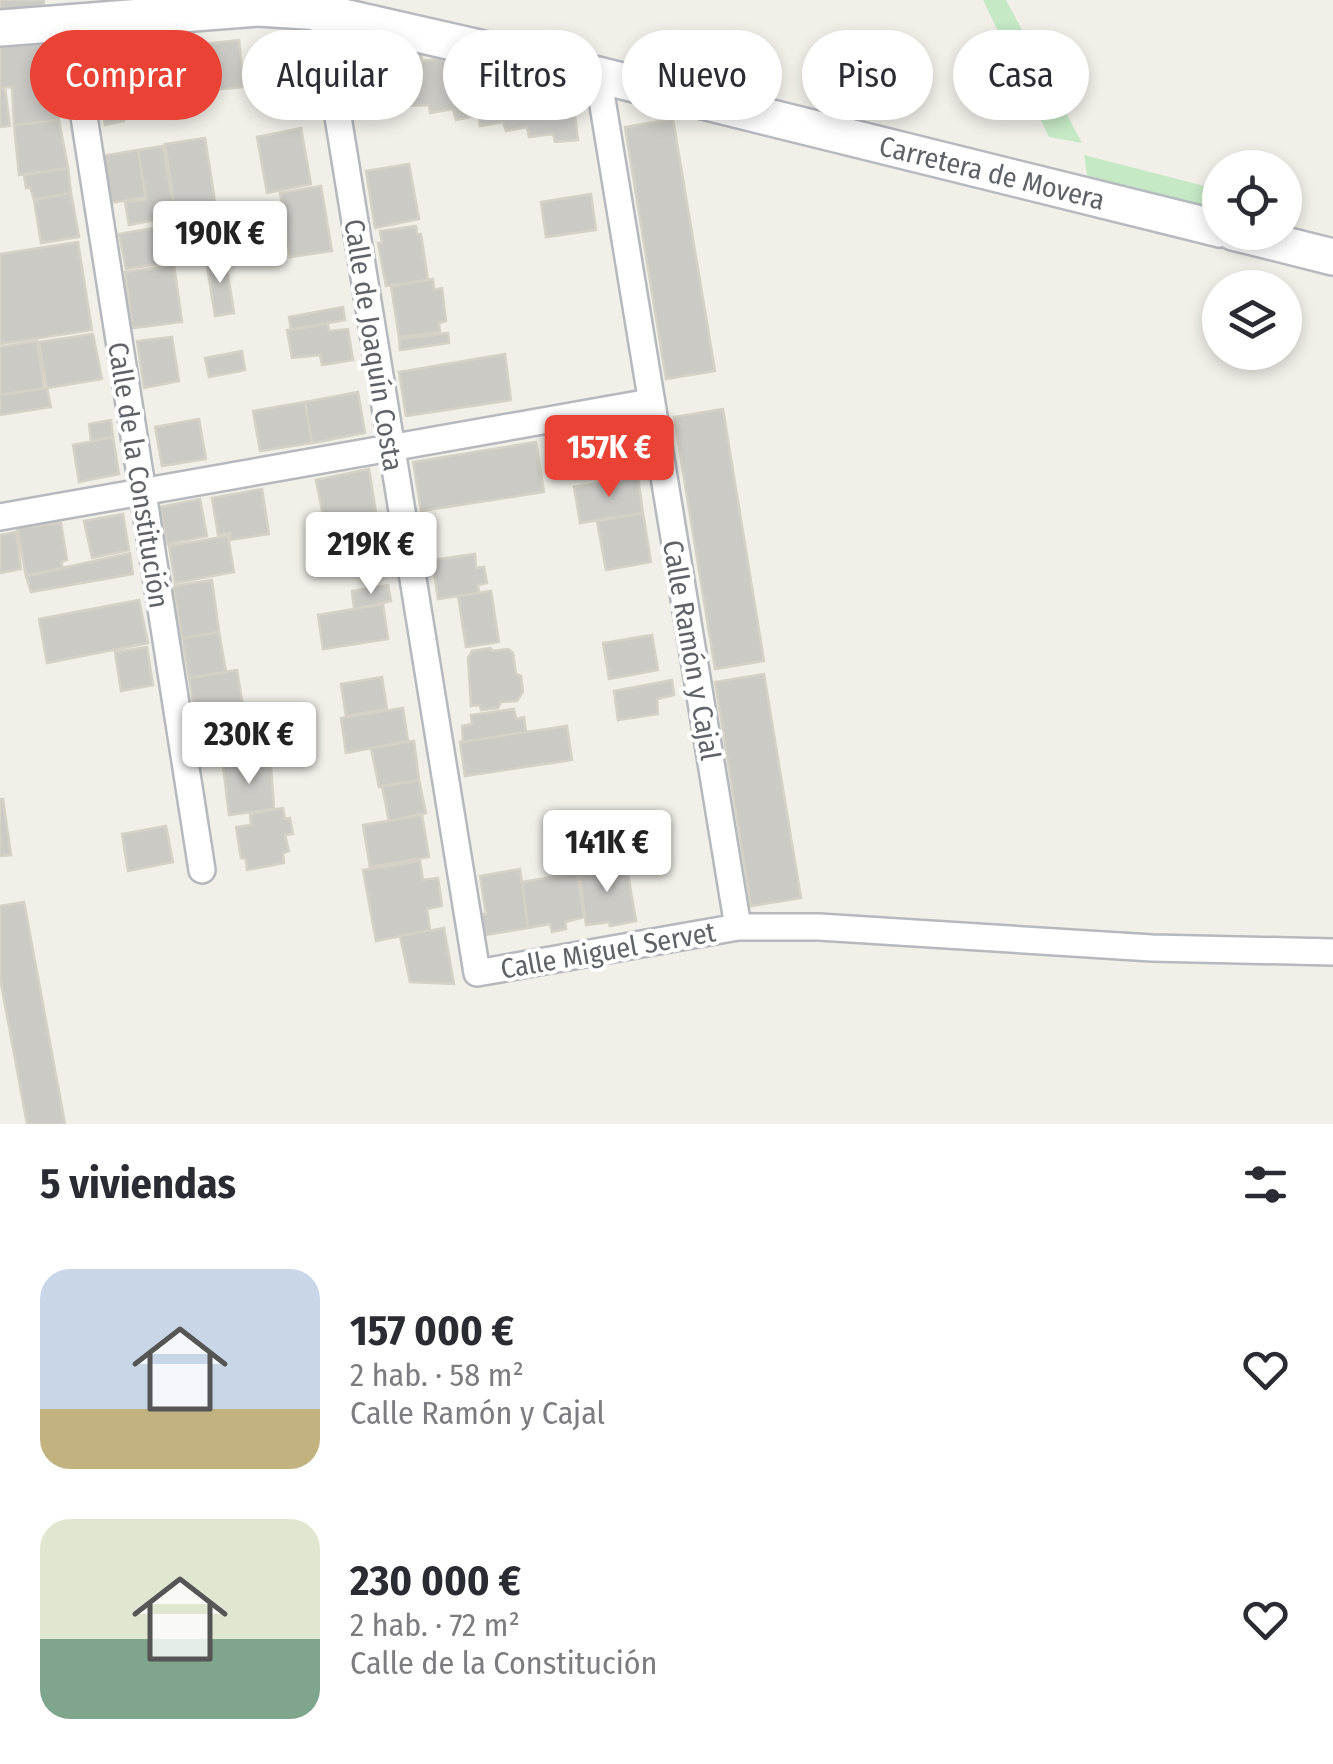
<!DOCTYPE html>
<html lang="es">
<meta charset="utf-8">
<style>
body{margin:0;font-family:"Fira Sans Condensed",sans-serif;background:#f7f7f7;color:#2b2b33;height:100vh;display:flex;flex-direction:column;font-size:38px;white-space:nowrap}
*{box-sizing:border-box;margin:0}
p{font-size:32px;color:#7c7c81}
.icon{flex:none;width:55px;height:55px;fill:none;stroke:currentColor;stroke-width:2;stroke-linecap:round;stroke-linejoin:round}
.map{position:relative;height:1124px;overflow:hidden}
.drawer{display:flex;flex-direction:column;background:#fff;flex:1}
.drawer>*{flex:none}
.banner{position:absolute;left:30px;top:30px;width:1275px;height:90px;display:flex;gap:20px}
.buttons{position:absolute;left:1202px;top:150px;display:grid;gap:20px}
.buttons a{display:grid;place-items:center;width:100px;height:100px;border-radius:50%;background:#fff;box-shadow:0 5px 15px #0003;font-size:50px}
.price{position:absolute;translate:-50% -85px;padding:0 22px;border-radius:10px;background:#fff;color:#222;font-size:32px;line-height:65px;filter:drop-shadow(0 2px 5px #0008)}
.price::after{content:'';position:absolute;left:50%;top:60px;width:30px;height:22px;margin-left:-15px;background:inherit;clip-path:polygon(0 0,100% 0,50% 100%)}
.price.selected{background:#ea4335;color:#fff}
ul{padding:0;list-style:none}
li{display:flex;align-items:center;gap:30px;height:250px;padding:0 40px}
li span{display:grid;place-items:center;flex:none;width:280px;height:200px;border-radius:30px;color:#555}
li>.icon{margin-inline-start:auto}
span .icon{width:120px;height:120px;fill:#fffc;stroke-width:1}
li b{font-size:42px}
h2{display:flex;justify-content:space-between;align-items:center;height:120px;padding:0 40px;font-size:42px}
.chip{padding:0 35px;border-radius:45px;background:#fff;box-shadow:0 5px 15px #0003;font-size:35px;line-height:90px}
.chip.selected{background:#ea4335;color:#fff}
.map>svg:first-child{display:block}
.green{fill:#c5e8c5}
.building{fill:#cccac5;stroke:#d6d1c6;stroke-width:2.5}
.lines{fill:none;stroke-linecap:round;stroke-linejoin:round}
.street-casing{stroke:#b5b8bc;stroke-width:30}
.secondary-casing{stroke:#b6babf;stroke-width:40}
.street{stroke:#fff;stroke-width:25}
.secondary{stroke:#fff;stroke-width:35}
.labels{text-anchor:middle;stroke-width:8;stroke-linejoin:round;paint-order:stroke}
.street-label{font-size:28px;fill:#5f6368;stroke:#fff}
</style>
<div class="map">
<svg width="1333" height="1124" viewBox="0 0 1333 1124">
<rect width="100%" height="100%" fill="#f1efe8"/>
<!-- green -->
<path class="green" d="M983,0H1006L1082,143L1049,137Z
M1084,155L1220,190V209L1088,181Z"/>
<!-- building -->
<path class="building" d="M0,0H44V10L0,13Z
M48,39L59,120L14,125L12,87L0,88V45Z
M239,40L244,87L205,91L201,44Z
M371,40L374,50L395,46L398,56L421,53L422,61L444,58L447,67L472,65L473,73L497,71L498,79L521,77L523,86L546,83L548,92L572,89L578,140L555,142L553,134L529,137L527,127L506,131L503,122L480,126L479,115L456,120L453,109L430,113L429,105L404,106L402,98L379,101L377,90L353,93L346,44Z
M136,56L137,65L155,62L157,74L140,77L141,92L103,98L98,61Z
M0,88H5L10,126L0,127Z
M120,98L124,121L105,125L100,102Z
M673,119L715,371L666,379L625,127Z
M59,120L68,168L19,175L14,125Z
M301,128L311,184L267,193L257,137Z
M205,138L217,214L177,221L165,144Z
M163,146L175,216L129,225L125,202L146,200L138,150Z
M138,150L146,197L110,203L102,156Z
M409,164L419,219L375,228L366,171Z
M68,168L71,193L34,200L30,187L26,188L24,175Z
M321,186L332,251L290,257L280,193Z
M71,193L79,237L41,243L34,200Z
M591,194L596,230L546,237L541,202Z
M217,217L224,254L126,269L119,234Z
M416,226L417,234H421L428,280L386,286L378,243H382L380,231Z
M78,242L92,330L0,344V254Z
M225,256L234,313L215,316L206,259Z
M174,265L182,322L133,328L125,272Z
M433,279L434,290L442,288L446,321L439,323L440,332L399,337L391,286Z
M343,307L345,320L291,330L289,317Z
M328,323L329,331L348,329L353,360L322,365L320,355L292,358L287,330Z
M448,333L449,343L400,350L399,339Z
M93,334L102,379L47,388L39,342Z
M172,337L179,381L144,388L137,341Z
M37,341L44,388L0,395V347Z
M242,351L245,370L209,377L205,358Z
M505,354L511,400L406,416L399,372Z
M47,388L51,407L0,415V395Z
M358,392L365,433L312,443L305,402Z
M305,402L312,443L260,451L253,411Z
M723,409L764,661L715,669L674,417Z
M199,419L206,459L162,466L155,427Z
M111,420L113,437L91,441L89,424Z
M113,437L119,474L79,482L73,445Z
M536,442L544,492L421,511L413,462Z
M369,469L376,512L324,521L316,480Z
M638,477L643,513L580,523L574,487Z
M262,489L269,534L230,540V533L218,535L212,498Z
M200,499L207,536L167,544L160,507Z
M643,513L651,562L606,570L597,521Z
M123,514L129,550L92,558L84,521Z
M61,523L67,560L61,562L63,569L26,576L17,528Z
M16,532L21,569L0,573V535Z
M228,536L234,572L175,583L169,546Z
M130,553L133,574L31,592L26,576Z
M475,554L476,568L484,567L487,583L478,585L479,593L438,599L432,560Z
M212,580L219,632L182,638L173,586Z
M388,585L391,601L354,609L352,591Z
M491,591L499,642L466,647L458,596Z
M139,600L148,643L47,663L39,619Z
M383,604L388,639L323,649L318,615Z
M219,632L226,672L189,678L182,638Z
M652,635L658,670L609,679L603,643Z
M147,647L153,685L121,691L115,652Z
M490,648L493,651L508,649L513,653L516,674L521,676L523,692L517,701L501,702L498,708L481,710L480,705L471,706L468,658L472,651Z
M237,670L244,712L196,721L189,678Z
M764,674L801,898L751,906L715,682Z
M382,677L387,709L346,716L341,684Z
M672,680L674,695L657,699L658,714L618,720L614,691Z
M403,708L408,741L346,753L341,718Z
M514,709L516,719L524,717L526,732L463,742L462,726L472,724L471,715Z
M253,714L260,756L218,764L212,722Z
M567,726L572,760L465,776L460,742Z
M414,741L419,780L379,787L371,748Z
M265,757L267,768L271,766L274,809L229,815L223,766Z
M419,780L426,813L389,821L382,786Z
M0,799H3L11,855L0,856Z
M283,808L285,819L290,818L293,834L285,835L289,851L283,853L284,863L247,870L246,859L241,858L236,827L251,825L250,814Z
M422,815L429,857L370,867L363,825Z
M166,826L173,862L128,871L122,834Z
M420,861L423,880L438,878L442,906L427,909L430,930L376,941L363,870Z
M626,862L636,921L610,926L609,922L586,925L579,871Z
M520,869L528,928L485,935L481,914H486L480,876Z
M577,873L584,917L565,922L566,929L552,932L550,924L528,928L522,882Z
M24,902L30,934L65,1124H27L0,978V906Z
M444,928L454,984L410,982L400,936Z"/>
<g class="lines">
<!-- street casing -->
<g class="street-casing">
<path id="street" d="M321,12L477,973L738,927H819L1152,948L1333,952
M69,21L202,870
M598,75L738,927
M0,517L650,402"/>
</g>
<!-- secondary casing -->
<g class="secondary-casing">
<g id="secondary">
<path id="s1" d="M0,28L258,8L321,12L598,75L1220,229"/>
<path d="M1233,232L1333,257"/>
</g>
</g>
<!-- street -->
<use href="#street" class="street"/>
<!-- secondary -->
<use href="#secondary" class="secondary"/>
</g>
<g class="labels">
<!-- street labels -->
<g class="street-label">
<text dy="10" stroke="none"><textPath href="#s1" startOffset="1012">Carretera de Movera</textPath></text>
<text transform="translate(374 345) rotate(81)" y="10">Calle de Joaquín Costa</text>
<text transform="translate(139 475) rotate(81)" y="10">Calle de la Constitución</text>
<text transform="translate(692 650) rotate(80)" y="10">Calle Ramón y Cajal</text>
<text transform="translate(608 950) rotate(-10)" y="10">Calle Miguel Servet</text>
</g>
</g>
</svg>
<div class="buttons">
<a><svg class="icon" aria-label="locate" viewBox="0 0 24 24"><circle cx="12" cy="12" r="6"/><path d="M12 2v4M12 18v4M2 12h4M18 12h4"/></svg></a>
<a><svg class="icon" aria-label="layers" viewBox="0 0 24 24"><path d="M12 4l9 5-9 5-9-5zM3 14l9 5 9-5"/></svg></a>
</div>
<b class="price" style="left:220px;top:286px">190K €</b>
<b class="price selected" style="left:609px;top:500px">157K €</b>
<b class="price" style="left:371px;top:597px">219K €</b>
<b class="price" style="left:249px;top:787px">230K €</b>
<b class="price" style="left:607px;top:895px">141K €</b>
<div class="banner">
<a class="chip selected">Comprar</a>
<a class="chip">Alquilar</a>
<a class="chip">Filtros</a>
<a class="chip">Nuevo</a>
<a class="chip">Piso</a>
<a class="chip">Casa</a>
</div>
</div>
<section class="drawer">
<h2>5 viviendas<svg class="icon" aria-label="filters" viewBox="0 0 24 24"><path d="M4 7h16M4 17h16"/><circle cx="9" cy="7" r="2"/><circle cx="15" cy="17" r="2"/></svg></h2>
<ul>
<li><span style="background:linear-gradient(#c9d6e8 70%,#c2b280 0)"><svg class="icon" aria-label="home" viewBox="0 0 24 24"><path d="M3 11l9-7 9 7M6 9v11h12V9"/></svg></span><div><b>157 000 €</b><p>2 hab. · 58 m²</p><p>Calle Ramón y Cajal</p></div><svg class="icon" aria-label="heart" viewBox="0 0 24 24"><path d="M12 20l-8-8c-3-5 5-10 8-4 3-6 11-1 8 4z"/></svg></li>
<li><span style="background:linear-gradient(#dfe7d0 60%,#7fa58c 0)"><svg class="icon" aria-label="home" viewBox="0 0 24 24"><path d="M3 11l9-7 9 7M6 9v11h12V9"/></svg></span><div><b>230 000 €</b><p>2 hab. · 72 m²</p><p>Calle de la Constitución</p></div><svg class="icon" aria-label="heart" viewBox="0 0 24 24"><path d="M12 20l-8-8c-3-5 5-10 8-4 3-6 11-1 8 4z"/></svg></li>
</ul>
</section>
